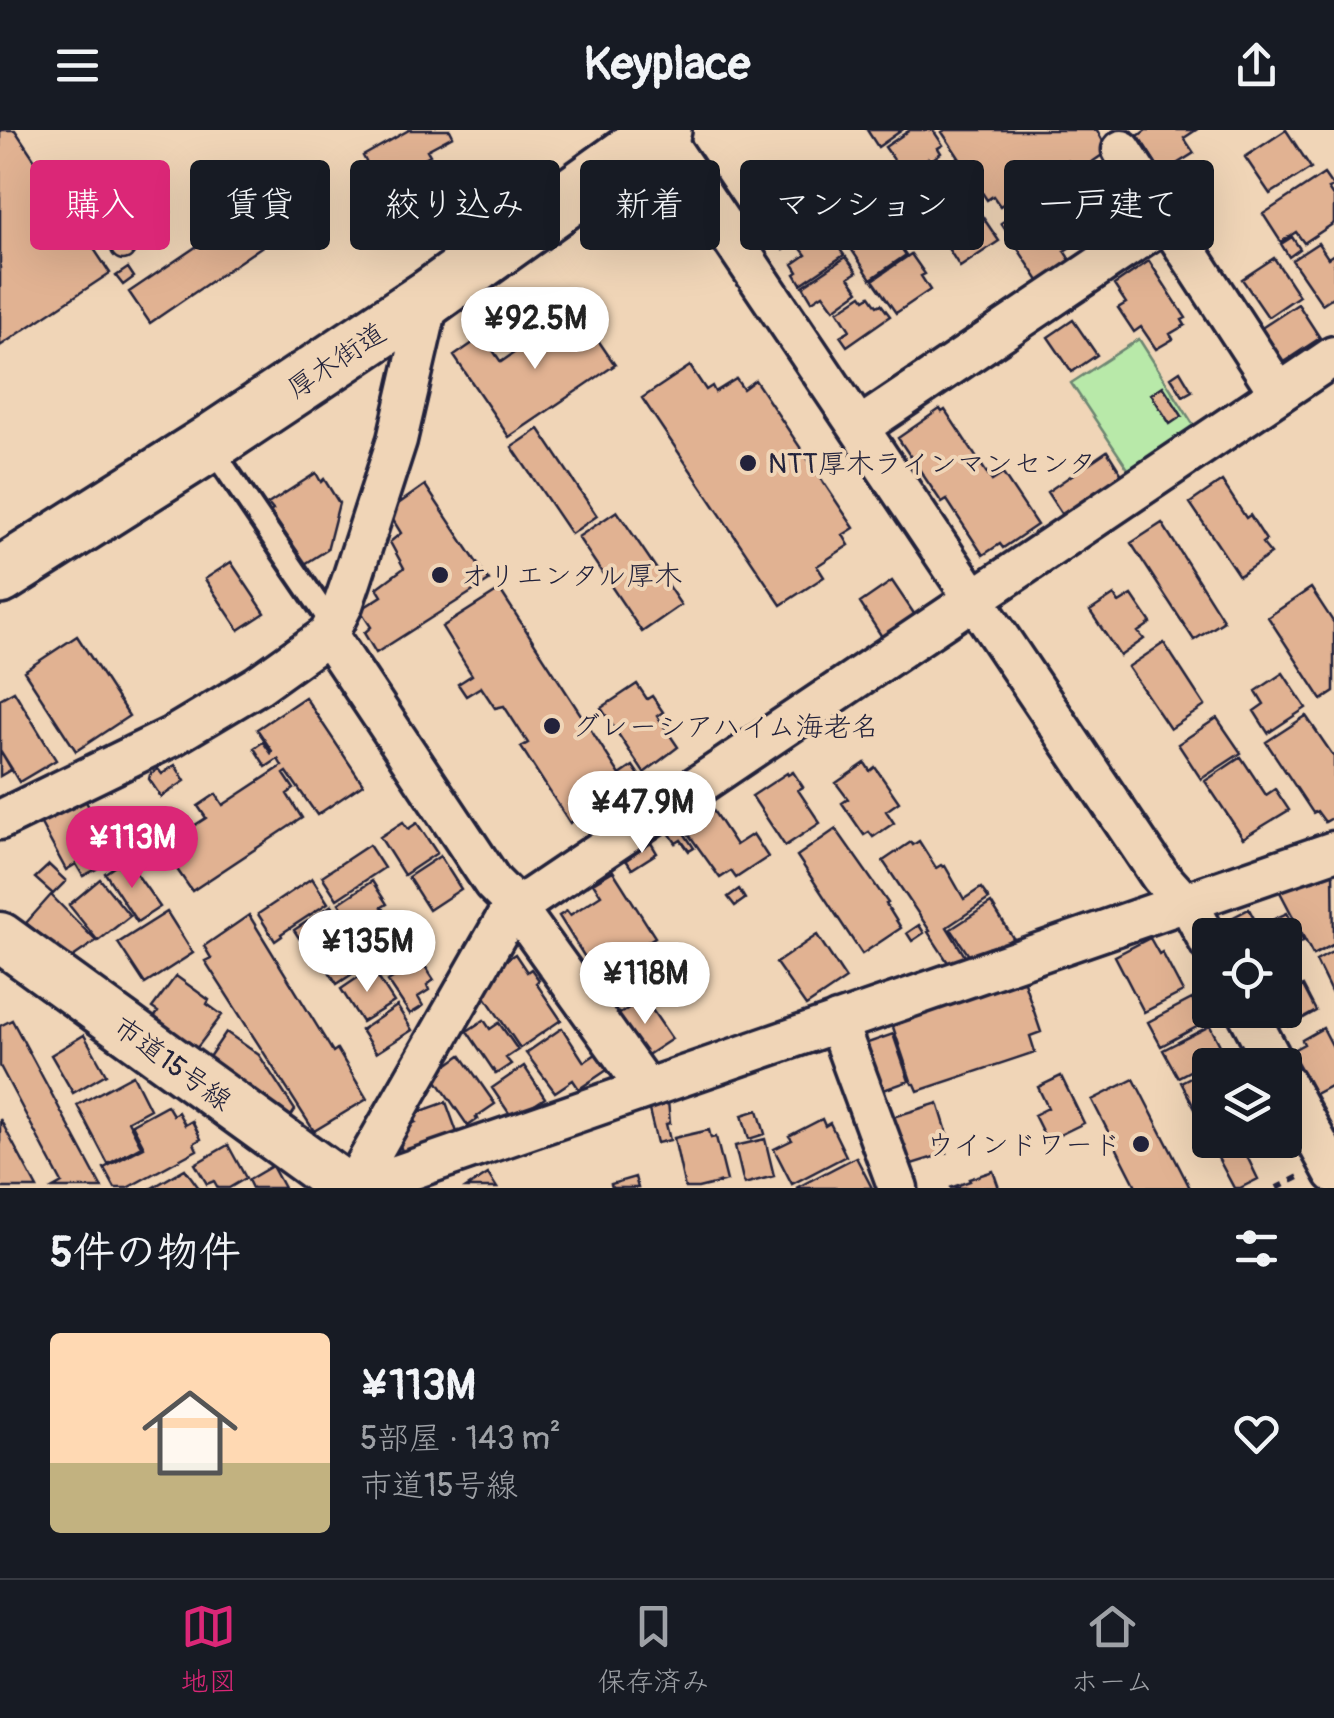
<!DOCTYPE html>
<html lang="ja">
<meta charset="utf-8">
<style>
body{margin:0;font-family:Pangolin,"Klee One",sans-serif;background:#20242c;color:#f1f3f6;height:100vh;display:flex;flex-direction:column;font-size:38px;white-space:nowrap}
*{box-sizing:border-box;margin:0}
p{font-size:32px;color:#9ea1a6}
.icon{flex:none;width:55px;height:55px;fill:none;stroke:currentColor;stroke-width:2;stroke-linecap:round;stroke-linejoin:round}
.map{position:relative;height:1058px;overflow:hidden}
.details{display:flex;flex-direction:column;background:#171b24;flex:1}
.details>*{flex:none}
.hud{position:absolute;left:30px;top:30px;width:1275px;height:90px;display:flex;gap:20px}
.controls{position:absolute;left:1192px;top:788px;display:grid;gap:20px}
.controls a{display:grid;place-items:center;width:110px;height:110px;border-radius:10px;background:#171b24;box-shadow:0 10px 40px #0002;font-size:50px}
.price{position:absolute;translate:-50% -85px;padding:0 22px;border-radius:35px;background:#fff;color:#222;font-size:32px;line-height:65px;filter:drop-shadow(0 2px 5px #0008)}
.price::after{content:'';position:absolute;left:50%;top:60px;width:30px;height:22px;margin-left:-15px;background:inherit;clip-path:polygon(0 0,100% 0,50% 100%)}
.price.active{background:#db2777;color:#fff}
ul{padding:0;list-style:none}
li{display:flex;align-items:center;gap:30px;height:250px;padding:0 50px}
li span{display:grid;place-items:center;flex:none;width:280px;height:200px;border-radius:10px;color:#555}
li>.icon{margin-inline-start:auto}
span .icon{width:120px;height:120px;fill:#fffc;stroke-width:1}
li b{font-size:42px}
h2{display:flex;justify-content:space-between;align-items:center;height:120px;padding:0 50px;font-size:42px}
.pill{padding:0 35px;border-radius:10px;background:#171b24;box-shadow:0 10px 40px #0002;font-size:35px;line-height:90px}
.pill.active{background:#db2777;color:#fff}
header{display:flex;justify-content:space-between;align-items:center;height:130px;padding:0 50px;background:#171b24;font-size:45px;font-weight:800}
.menu{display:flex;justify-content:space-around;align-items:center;height:140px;border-top:2px solid #363941;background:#171b24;font-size:28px;color:#9ea1a6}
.menu a{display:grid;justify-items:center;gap:5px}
.menu .active{color:#db2777}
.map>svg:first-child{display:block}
.green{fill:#b8e9a9;stroke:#6d8672;stroke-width:2.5}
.building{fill:#e1b292;stroke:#22223b;stroke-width:2.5}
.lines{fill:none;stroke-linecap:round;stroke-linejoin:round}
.service-casing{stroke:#22223b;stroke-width:28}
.minor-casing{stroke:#22223b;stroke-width:45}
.tertiary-casing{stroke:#22223b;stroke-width:55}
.primary-casing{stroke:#22223b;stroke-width:62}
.path{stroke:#22223b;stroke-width:6;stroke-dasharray:8 8;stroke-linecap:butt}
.service{stroke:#f0d5b7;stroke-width:20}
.minor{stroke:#f0d5b7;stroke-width:38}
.tertiary{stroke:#f0d5b7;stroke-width:48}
.primary{stroke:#f0d5b7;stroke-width:55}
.poi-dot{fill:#22223b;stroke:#f0d5b7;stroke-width:4}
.labels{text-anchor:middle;stroke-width:8;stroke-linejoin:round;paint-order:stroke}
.street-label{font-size:28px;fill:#22223b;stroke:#f0d5b7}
.poi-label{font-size:28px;fill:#22223b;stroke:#f0d5b7;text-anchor:start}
</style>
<header><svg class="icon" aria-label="menu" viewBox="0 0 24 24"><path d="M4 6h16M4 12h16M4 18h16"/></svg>Keyplace<svg class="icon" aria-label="share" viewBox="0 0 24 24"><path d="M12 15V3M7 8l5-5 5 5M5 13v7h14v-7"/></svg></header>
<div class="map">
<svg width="1334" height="1058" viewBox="0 0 1334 1058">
<rect width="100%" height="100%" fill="#f0d5b7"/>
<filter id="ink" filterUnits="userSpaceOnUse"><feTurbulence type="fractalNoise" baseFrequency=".01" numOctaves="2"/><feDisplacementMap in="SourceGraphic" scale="20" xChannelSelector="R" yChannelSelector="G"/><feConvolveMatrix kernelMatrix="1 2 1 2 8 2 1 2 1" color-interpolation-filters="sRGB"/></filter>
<g filter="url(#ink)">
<!-- green -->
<path class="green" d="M1139,209L1198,302L1132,345L1071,253Z"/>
<!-- building -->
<path class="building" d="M0,0H15L110,143L0,216Z
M409,0H450L453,6L427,20L430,25L407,37L417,54L387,71L363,26Z
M867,0H902L878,17Z
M910,0H933L943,15L938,18L941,23L930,31L928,28L904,44L885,17Z
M945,0H1097L1108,21L1076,43L1068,31L1000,76L993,66L987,70L942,2Z
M1146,0H1196L1184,8L1194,23L1162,43L1138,6Z
M1286,0L1311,38L1270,64L1245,27Z
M841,41L847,49L852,46L867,69L859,75L866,84L841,101L812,60Z
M1324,44L1333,57L1328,59L1334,68V93L1304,113L1296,102L1281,112L1263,84Z
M1085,45L1099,67L1077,81L1063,59Z
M962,47L981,76L940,104L932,92L940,87L928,70Z
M1048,61L1074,101L1070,103L1077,113L1064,121L1074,136L1043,157L1001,93Z
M799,70L819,96L783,120L764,93Z
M153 82a9 9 0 1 1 18 0a9 9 0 1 1-18 0Z
M1134,75L1143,88L1126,100L1117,87Z
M980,83L999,111L960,137L942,109Z
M149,84L164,106L145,119L130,97Z
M243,85L264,115L150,193L129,162Z
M865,93L872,105L886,96L906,125L871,149L844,108Z
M825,98L844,125L801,154L795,144L798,142L793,134L806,125L799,116Z
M111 118a12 12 0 1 1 24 0a12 12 0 1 1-24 0Z
M1292,107L1300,119L1289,127L1281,114Z
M1318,113L1328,128L1334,124V166L1322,174L1292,130Z
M911,124L925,144L921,146L930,160L896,183L873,150Z
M846,127L857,142L849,147L859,161L834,179L823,164L812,171L803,156Z
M1274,128L1299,166L1268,187L1242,149Z
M1149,131L1186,188L1182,190L1185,195L1170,204L1173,209L1156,219L1141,197L1134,202L1118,178L1126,173L1114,155Z
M128,138L134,147L123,155L116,146Z
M862,165L865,169L870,166L877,176L881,174L890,186L847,216L840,206L850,200L838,181Z
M1298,174L1320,208L1282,233L1260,199Z
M571,183L581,198L587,194L615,235L509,307L454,226L483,206L501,232Z
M1073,190L1097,225L1072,242L1048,207Z
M690,236L706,260L712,256L715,262L736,249L743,259L755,250L854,398L843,405L849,415L817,436L824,447L781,475L642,268Z
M1180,241L1192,261L1183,266L1171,247Z
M1163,256L1182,286L1170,294L1151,264Z
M940,279L942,282L945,280L992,351L1003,344L1037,395L1003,418L1000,414L983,425L947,370L942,373L898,308Z
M539,299L597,386L571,404L512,317Z
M1107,321L1124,348L1064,388L1047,362Z
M316,343L321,352L324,349L339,373L327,420L300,437L267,384L273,380L268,374Z
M1222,351L1246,388L1250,385L1266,410L1262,413L1271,424L1239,446L1190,373Z
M425,355L489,451L376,523L364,503L371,497L360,480L382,466L377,458L404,438L390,412L401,403L393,390L394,377Z
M617,381L681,475L642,502L578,407Z
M1162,393L1224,491L1194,510L1131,413Z
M231,432L265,483L239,500L205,449Z
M892,451L917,488L884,510L860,473Z
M1311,458L1334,493V562L1322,570L1268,487Z
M500,460L620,645L633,636L652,665L595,703L583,685L570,693L521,617L528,613L504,576L495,578L481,557L466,566L458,554L472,545L442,497Z
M1114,465L1119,473L1132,465L1151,493L1138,502L1144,509L1120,526L1090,481Z
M77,506L129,586L76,621L24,541Z
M1164,513L1205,576L1170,599L1128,537Z
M1283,543L1306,578L1268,603L1254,581L1264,574L1256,561Z
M637,554L647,569L652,566L663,582L657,586L678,617L644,643L601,578Z
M14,561L56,630L19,652L0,620V569Z
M305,567L363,654L317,685L287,642L284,644L294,659L287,664L302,688L192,761L165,722L175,715L172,710L206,688L198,676L216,664L223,675L282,636L278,629L266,637L254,618L263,612L271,623L272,621L257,599Z
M1306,586L1334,627V687L1325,692L1317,681L1313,683L1266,612Z
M1217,588L1241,623L1201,649L1178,614Z
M0,620L12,639L0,646Z
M1241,627L1266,665L1275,659L1289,680L1243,708L1205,651Z
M865,633L870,641L875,637L899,672L886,681L894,693L873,707L869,702L864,705L842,673L848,669L836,653Z
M175,635L185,651L161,667L149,649L150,645L158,639L162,644Z
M793,642L803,657L798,660L820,693L785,716L752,666L787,643L788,645Z
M704,667L736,715L753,704L768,727L736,748L731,741L720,748L675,685Z
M84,668L117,728L83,746L76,734L66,740L40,692Z
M403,692L408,699L417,693L437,723L404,745L380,707Z
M678,694L694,718L689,721L681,710L676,713L668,701Z
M836,699L888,773L886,774L901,798L862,824L797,726Z
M919,711L936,738L941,735L943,737L945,736L964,769L981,758L989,769L947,797L968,831L951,837L928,802L930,801L883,731L911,712L913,715Z
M651,713L657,723L632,739L626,730Z
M369,715L384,738L337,769L322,746Z
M440,726L461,759L429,780L408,747Z
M126,729L160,777L137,792L105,743Z
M49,735L66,751L53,764L35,748Z
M613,741L655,807L596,845L559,786L567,781L570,785L601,765L593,753Z
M1333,741L1334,814L1313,825L1280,762L1299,752L1311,748L1313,751Z
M312,748L328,773L281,804L282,806L275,811L258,784Z
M100,749L130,786L98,811L69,775Z
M372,751L387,774L382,777L389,786L360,805L339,773Z
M739,759L745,769L735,776L728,767Z
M51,765L96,811L70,829L26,793Z
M991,773L1013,808L992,822L989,818L972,830L951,799Z
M332,775L348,800L310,825L294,800Z
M1249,779L1263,805H1223L1218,795Z
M167,782L193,823L145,854L118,813Z
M1287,783L1303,811L1289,818L1285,805H1282L1274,789Z
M249,785L333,922L337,919L367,969L314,1001L205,831L211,828L204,816Z
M397,785L414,811L378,836L360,809Z
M919,795L924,803L912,811L907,803Z
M817,805L846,849L806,876L776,833Z
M349,808L366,835L337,854L320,827Z
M1150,808L1159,824L1162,822L1183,862L1144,882L1115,826Z
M1334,821V865L1333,866L1316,831Z
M515,824L527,842L531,839L539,850L536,853L561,890L520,918L477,855L488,842Z
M421,830L434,850L427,855L429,860L418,867L423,876L410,884L388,851Z
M1285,835L1298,859L1303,856L1316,881L1289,896L1287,892L1271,901L1260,880H1285Z
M372,838L394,872L362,892L341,859Z
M176,846L209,870L207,874L222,885L196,919L154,888L158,882L152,878Z
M1023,849L1041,902L1030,906L1035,922L918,961L915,954H912L892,894Z
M644,868L672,909L646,926L618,885Z
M1192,869L1204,893L1161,916L1148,892Z
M397,876L412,900L376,923L361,900Z
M12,890L102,1058H53L62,1053L0,936V896Z
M484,890L490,899L499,893L518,920L506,928L511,934L496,944L467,901Z
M1210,896L1224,923L1178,947L1163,920Z
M562,898L584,932L599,922L610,938L579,959L573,950L555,962L526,923Z
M1323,898L1334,919V954L1315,964L1291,921L1304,914L1302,910Z
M226,902L259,925L295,980L289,989L207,930Z
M893,904L909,951L878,962L862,915Z
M84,905L106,944L73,963L51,925Z
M461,925L495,974L476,987L478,989L468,996L433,945Z
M524,936L545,968L524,982L522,979L511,986L492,958Z
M1210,937V1008L1181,952Z
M133,945L150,979L128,991L141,1016L108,1034L77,975Z
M1061,946L1084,993L1047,1011L1034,985L1048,978L1038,957Z
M1134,949L1190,1058H1137L1092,970Z
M668,971L670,993L666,994L670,1010L657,1013L648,976Z
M446,972L458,1005L403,1024L396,1004L403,997L416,992L413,984Z
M938,973L947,1002L940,1004L947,1023L899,1038L883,990Z
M167,975L173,985L178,982L185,995L192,991L201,1009L194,1013L197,1020L127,1058H115L104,1038L144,1017L132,994Z
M758,980L765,1004L749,1009L742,985Z
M0,989L37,1058H1L0,1055Z
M822,989L825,996L830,993L846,1026L792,1054L774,1019L792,1010L789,1006Z
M709,1000L711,1008L716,1007L727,1051L698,1058H685L674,1008Z
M765,1009L774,1046L744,1054L735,1016Z
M1211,1010H1242L1217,1023Z
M1241,1014L1258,1049L1240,1058H1234L1217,1026Z
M228,1015L246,1048L229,1058H218L214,1051L207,1054L195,1034Z
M856,1027L872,1058H796Z
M272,1036L284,1058H252L248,1050Z
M185,1039L199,1058H152Z
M993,1041L999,1058H950L970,1051L969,1049Z
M488,1044L497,1058H466Z
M635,1047L638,1058H612L611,1054Z"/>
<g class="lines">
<!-- service casing -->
<g class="service-casing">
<path id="service" d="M210,316L333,496"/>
</g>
<!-- minor casing -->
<g class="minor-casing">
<path id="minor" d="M660,2L1160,746L1194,784L1210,814
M1122,20L1167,90
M860,297L1167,90L1279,263
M328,505L493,753L514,774L645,957
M0,690L171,607L258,555L328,505L343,475L352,449L397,310L430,167
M1246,880L1275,935
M837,892L898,1058
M1285,953L1334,1043
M352,1058L514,774L531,768L1334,226
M359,1058L1334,721"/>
</g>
<!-- tertiary casing -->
<g class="tertiary-casing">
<path id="tertiary" d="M0,807L346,1058"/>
</g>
<!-- primary casing -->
<g class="primary-casing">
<path id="primary" d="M0,446L209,314L430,167L663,0"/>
</g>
<!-- path -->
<path class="path" d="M1277,1058L1299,1047"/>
<!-- service -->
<use href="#service" class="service"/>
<!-- minor -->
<use href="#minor" class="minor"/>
<!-- tertiary -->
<use href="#tertiary" class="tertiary"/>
<!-- primary -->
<use href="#primary" class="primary"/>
</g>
</g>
<!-- markers -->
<g class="poi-dot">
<circle cx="748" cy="333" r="10"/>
<circle cx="440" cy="445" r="10"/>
<circle cx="552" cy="596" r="10"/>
<circle cx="1141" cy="1014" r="10"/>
</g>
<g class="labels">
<!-- street labels -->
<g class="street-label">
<text transform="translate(336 230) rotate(-34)" y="10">厚木街道</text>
<text transform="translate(173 933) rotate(36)" y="10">市道15号線</text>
</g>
<!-- poi labels -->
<g class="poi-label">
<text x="768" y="343">NTT厚木ラインマンセンタ</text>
<text x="460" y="455">オリエンタル厚木</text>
<text x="572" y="606">グレーシアハイム海老名</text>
<text x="1121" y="1024" text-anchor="end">ウインドワード</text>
</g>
</g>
</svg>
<div class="controls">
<a><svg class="icon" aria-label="locate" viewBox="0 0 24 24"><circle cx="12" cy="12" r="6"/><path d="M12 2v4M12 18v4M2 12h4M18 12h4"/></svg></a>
<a><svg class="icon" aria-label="layers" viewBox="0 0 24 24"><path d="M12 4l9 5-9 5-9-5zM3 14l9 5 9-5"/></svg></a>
</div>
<b class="price" style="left:535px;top:242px">¥92.5M</b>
<b class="price" style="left:642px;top:726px">¥47.9M</b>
<b class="price active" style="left:132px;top:761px">¥113M</b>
<b class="price" style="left:367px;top:865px">¥135M</b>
<b class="price" style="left:645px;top:897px">¥118M</b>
<div class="hud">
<a class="pill active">購入</a>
<a class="pill">賃貸</a>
<a class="pill">絞り込み</a>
<a class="pill">新着</a>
<a class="pill">マンション</a>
<a class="pill">一戸建て</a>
</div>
</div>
<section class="details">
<h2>5件の物件<svg class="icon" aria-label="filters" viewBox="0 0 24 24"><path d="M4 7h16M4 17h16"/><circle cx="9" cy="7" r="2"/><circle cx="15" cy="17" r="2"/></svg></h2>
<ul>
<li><span style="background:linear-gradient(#ffd9b3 65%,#c2b280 0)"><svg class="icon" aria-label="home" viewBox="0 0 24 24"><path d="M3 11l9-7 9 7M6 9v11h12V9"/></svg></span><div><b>¥113M</b><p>5部屋 · 143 m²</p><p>市道15号線</p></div><svg class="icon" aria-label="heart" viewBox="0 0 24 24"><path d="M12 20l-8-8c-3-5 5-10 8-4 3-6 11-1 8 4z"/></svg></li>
</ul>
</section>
<nav class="menu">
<a class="active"><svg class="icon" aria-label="map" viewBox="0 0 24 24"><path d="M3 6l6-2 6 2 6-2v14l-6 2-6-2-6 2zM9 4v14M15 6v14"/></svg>地図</a>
<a><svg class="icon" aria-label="saved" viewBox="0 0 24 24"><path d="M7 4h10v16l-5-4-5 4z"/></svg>保存済み</a>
<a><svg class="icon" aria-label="home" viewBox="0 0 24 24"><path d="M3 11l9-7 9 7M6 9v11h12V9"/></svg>ホーム</a>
</nav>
